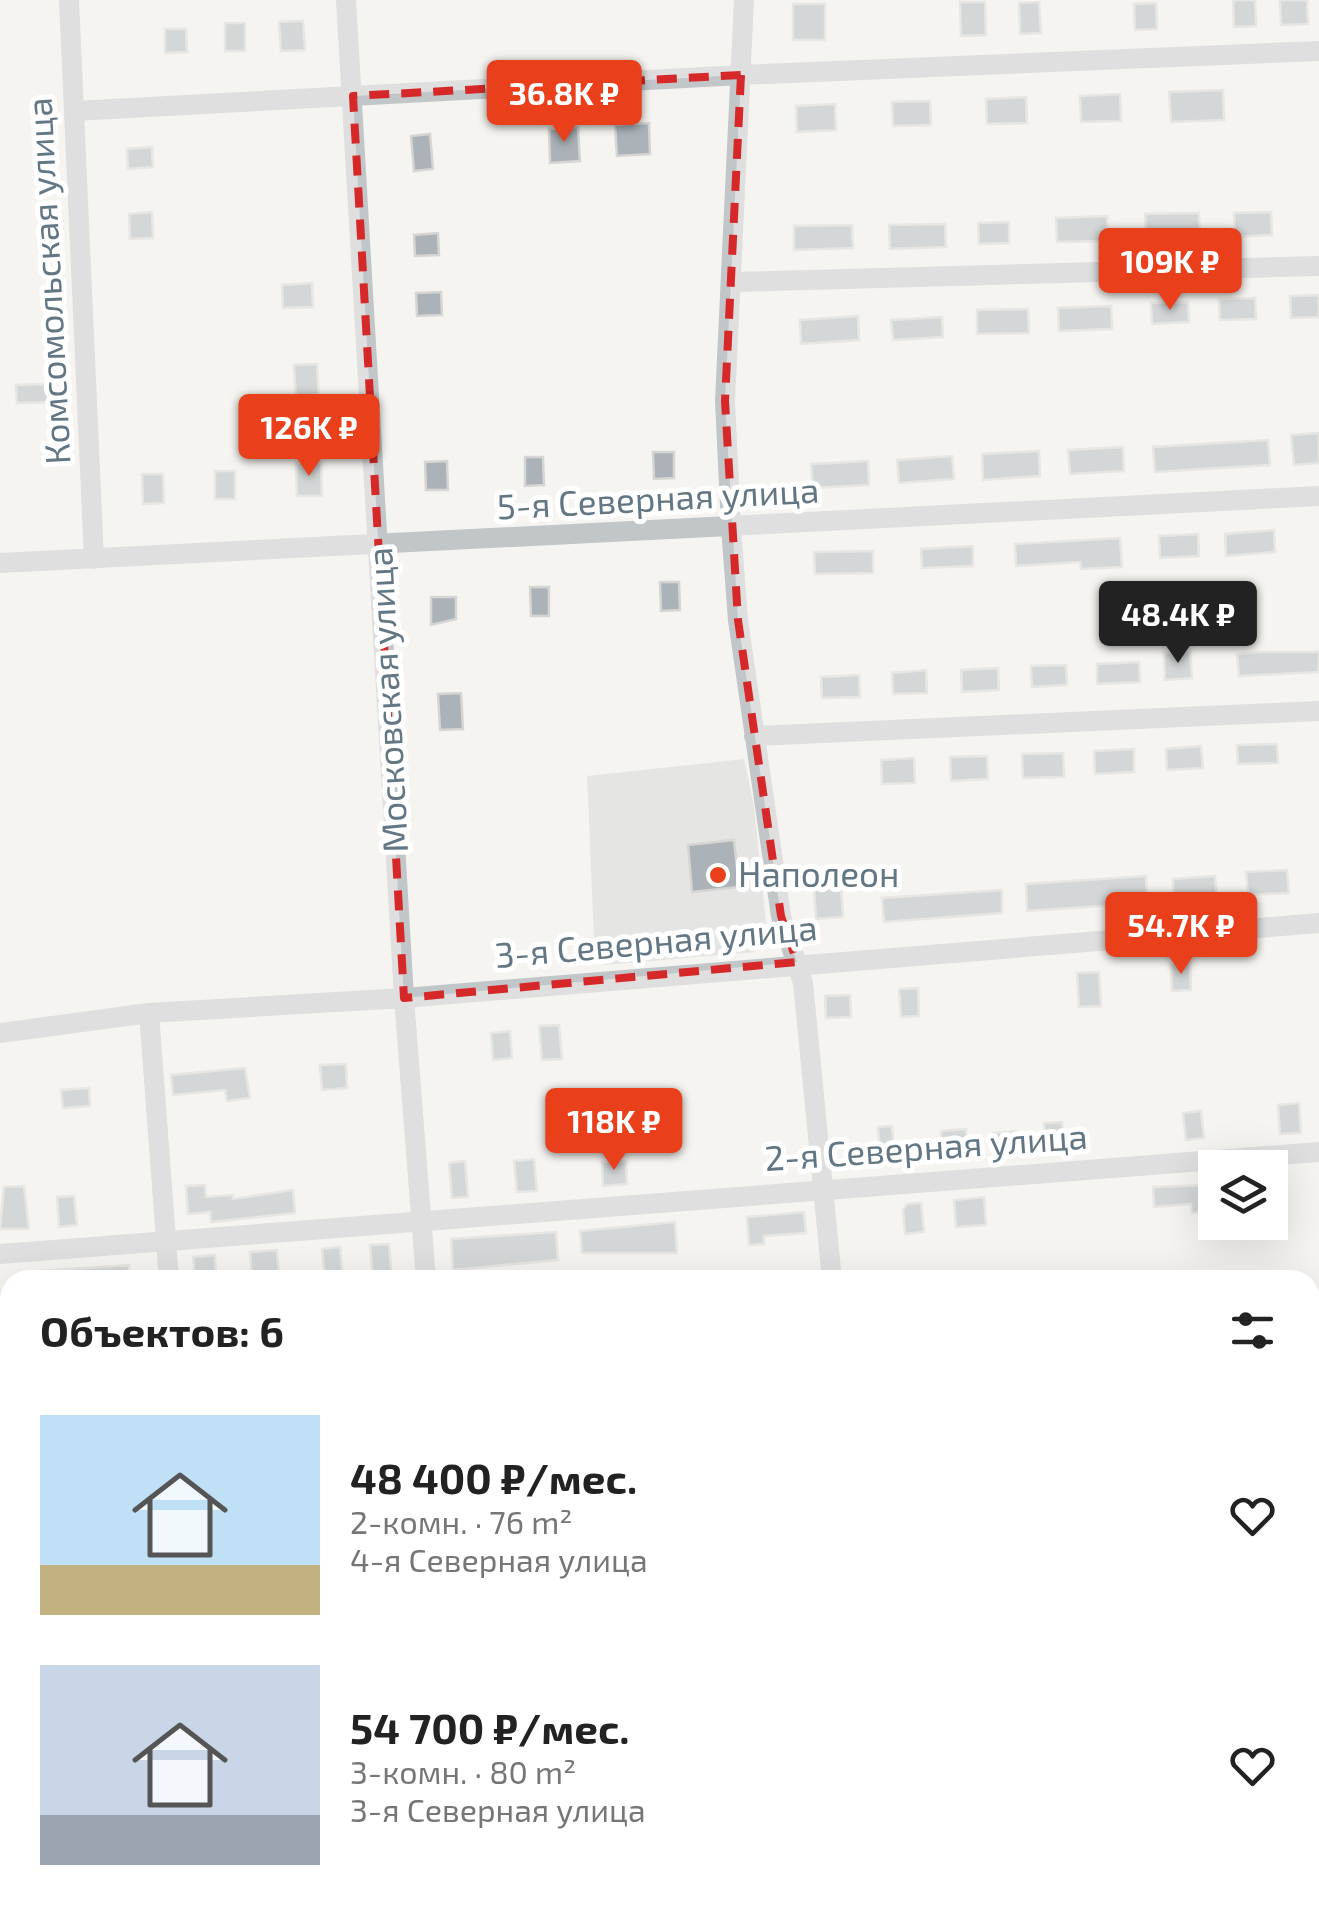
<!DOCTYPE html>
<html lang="ru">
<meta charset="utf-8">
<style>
body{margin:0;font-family:"Exo 2",sans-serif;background:#f2f2f2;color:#222;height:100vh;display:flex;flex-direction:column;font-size:38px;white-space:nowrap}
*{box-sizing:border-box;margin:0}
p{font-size:32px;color:#767676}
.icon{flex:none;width:55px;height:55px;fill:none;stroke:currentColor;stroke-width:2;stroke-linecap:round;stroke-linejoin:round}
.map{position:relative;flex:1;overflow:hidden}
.details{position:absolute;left:0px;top:1270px;width:1320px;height:642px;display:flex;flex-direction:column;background:#fff;border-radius:30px 30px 0 0;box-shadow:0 10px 40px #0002}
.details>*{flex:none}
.buttons{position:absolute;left:1198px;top:1150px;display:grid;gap:20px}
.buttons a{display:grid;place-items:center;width:90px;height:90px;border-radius:0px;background:#fff;box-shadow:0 10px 40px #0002;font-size:50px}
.price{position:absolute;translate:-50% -85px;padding:0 22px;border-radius:10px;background:#ea3f1b;color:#fff;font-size:32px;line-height:65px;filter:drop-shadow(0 2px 5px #0008)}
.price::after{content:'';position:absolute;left:50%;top:60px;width:30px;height:22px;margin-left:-15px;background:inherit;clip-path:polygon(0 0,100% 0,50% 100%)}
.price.active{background:#222;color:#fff}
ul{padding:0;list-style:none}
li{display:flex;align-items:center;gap:30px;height:250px;padding:0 40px}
li span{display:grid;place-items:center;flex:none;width:280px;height:200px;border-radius:0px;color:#555}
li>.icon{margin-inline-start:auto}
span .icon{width:120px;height:120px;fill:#fffc;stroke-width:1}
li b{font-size:42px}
h2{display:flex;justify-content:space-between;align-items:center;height:120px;padding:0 40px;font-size:42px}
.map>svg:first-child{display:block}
.built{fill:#e5e6e4}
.building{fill:#abb3b8;stroke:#d6d5d3;stroke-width:2.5}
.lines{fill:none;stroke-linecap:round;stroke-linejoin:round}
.secondary-casing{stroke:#b3b9bd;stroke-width:31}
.path{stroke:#bdbfc1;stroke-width:2.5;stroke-dasharray:5 5;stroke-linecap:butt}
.street{stroke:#c1c6c8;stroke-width:20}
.secondary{stroke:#fff;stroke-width:28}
.marked{fill:none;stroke:#d62828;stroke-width:8;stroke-dasharray:20 12;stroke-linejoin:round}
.poi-dot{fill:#ea3f1b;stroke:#fff;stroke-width:4}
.labels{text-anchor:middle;stroke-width:10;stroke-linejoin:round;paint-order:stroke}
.street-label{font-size:35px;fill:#627683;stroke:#fff}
.poi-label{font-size:35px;fill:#627683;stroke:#fff;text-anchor:start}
</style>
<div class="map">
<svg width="1319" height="1912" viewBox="0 0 1319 1912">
<rect width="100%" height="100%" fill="#f5f4f0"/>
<!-- built -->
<path class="built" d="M744,759L754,806L768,943L755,952L604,965L594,938L587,776Z
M1319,1734V1912H926L925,1903L1310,1902V1735Z"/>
<!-- building -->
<path class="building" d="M1233,0H1255L1256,26L1234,27Z
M1280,0H1307L1308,24L1281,25Z
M960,2H985L986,35L961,36Z
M1039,2L1041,33L1020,34L1019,3Z
M1156,3L1157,29L1135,30L1134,4Z
M793,4H825V40H793Z
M303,21L305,50L281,51L279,22Z
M225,23H245V51H225Z
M165,29H186L187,52L165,53Z
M1223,90L1224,120L1171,122L1169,92Z
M1120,94L1121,121L1081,122L1080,96Z
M1026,97L1027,123L987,124L986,99Z
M930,101L931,125L893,126L892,102Z
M835,104L836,130L797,132L796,106Z
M649,123L650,154L617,156L615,125Z
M578,127L580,161L550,163L549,129Z
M430,134L433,169L414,171L411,136Z
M152,147L153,167L128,169L127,149Z
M152,212L153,238L130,239L129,214Z
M1271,212L1272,235L1235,237L1234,213Z
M1199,213L1200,237L1146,239L1145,214Z
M1107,216L1108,241L1057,242L1056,218Z
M1009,222V243L979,244L978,223Z
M945,224L946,247L890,249L889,225Z
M852,225L853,248L794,250V226Z
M438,233L439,255L415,256L414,235Z
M312,283L313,307L283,308L282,285Z
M441,292L442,315L417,316L416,293Z
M1319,295V317L1291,318L1290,296Z
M1255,298L1256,319L1220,320L1219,299Z
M1188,302L1189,322L1152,324L1151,303Z
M1111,306L1112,329L1059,331L1058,308Z
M1028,309L1029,333L977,334V310Z
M858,316L859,340L801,344L800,320Z
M942,317L943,337L893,340L891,320Z
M317,364L319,401L296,402L294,365Z
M47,384L48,402L17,403L16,385Z
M1319,433V463L1294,465L1291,435Z
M1268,440L1270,465L1155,472L1153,447Z
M1123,447L1124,471L1070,474L1068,450Z
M1039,451L1040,476L983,480L982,454Z
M653,452H674V478L654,479Z
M952,456L954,479L899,483L897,460Z
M525,457H543L544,485L525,486Z
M447,461L448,490H426L425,462Z
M868,461L869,485L813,488L811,464Z
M321,462L322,496H297L296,463Z
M215,471H235V499H215Z
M142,474H163L164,503L143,504Z
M1274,530L1275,552L1226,556L1225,534Z
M1198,534L1199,556L1160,558L1159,536Z
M1120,538L1122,567L1081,569L1080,562L1016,566L1015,544Z
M973,546V566L922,568L921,549Z
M873,551V573L815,574L814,552Z
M660,582H679L680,610L661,611Z
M530,587H549V616H531Z
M431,597H456V619L431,625Z
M1190,651L1192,678L1165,680L1164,653Z
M1263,652H1319V672L1239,676L1237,654Z
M1139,662L1140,682L1097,684V664Z
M1066,665L1067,685L1032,687L1031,666Z
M998,668L999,690L962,692L961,670Z
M926,670L927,693L893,694L892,673Z
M859,675L860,697L822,698L821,677Z
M461,693L463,729L440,730L438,694Z
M1277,744L1278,763L1238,764L1237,745Z
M1201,746L1203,768L1167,770L1166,749Z
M1134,749V772L1095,774L1094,751Z
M1063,753L1064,777L1023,778L1022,754Z
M987,756L988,779L951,781L950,757Z
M914,758L915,783L882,784L881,760Z
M734,840L739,887L692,892L688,845Z
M1287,870L1289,893L1248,895L1246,872Z
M1146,876L1147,903L1027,911L1026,884Z
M1215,876L1217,899L1174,902L1173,879Z
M841,886L843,917L816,919L814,887Z
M1002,890V913L884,922L882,898Z
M1190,963L1191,990L1172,991L1171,964Z
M1099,972L1101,1006L1079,1007L1077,973Z
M918,988L919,1016L901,1017L899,989Z
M850,995L851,1017L826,1018L825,996Z
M559,1025L562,1059L542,1060L539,1026Z
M510,1031L512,1058L493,1060L491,1033Z
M346,1064L347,1088L322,1090L320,1065Z
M245,1068L250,1098L227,1101L225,1090L173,1095L171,1075Z
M89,1088L90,1106L63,1108L61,1090Z
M1299,1103L1301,1133L1280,1134L1278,1105Z
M1201,1111L1204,1138L1186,1140L1183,1113Z
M1062,1122L1065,1153L1047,1154L1044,1123Z
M892,1126L895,1163L881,1164L878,1127Z
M966,1129L968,1159L943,1161L941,1131Z
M1016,1131L1018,1155L995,1157L993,1133Z
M534,1159L537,1191L517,1192L514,1161Z
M465,1161L468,1197L452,1198L449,1163Z
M626,1161L627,1184L603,1186L602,1162Z
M205,1185L206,1197L233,1195V1199L293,1190L295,1213L211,1222L210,1212L188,1214L186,1186Z
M1212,1185L1214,1211L1192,1213L1191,1204L1154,1207L1153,1187Z
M24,1186L29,1229H0L4,1187Z
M74,1196L77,1225L59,1227L57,1197Z
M984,1197L986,1225L956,1227L954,1200Z
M921,1203L924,1232L905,1234L903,1210L907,1204Z
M804,1212L806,1233L764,1236V1244L749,1245L747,1217Z
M675,1222L677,1253H582L580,1231Z
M556,1232L558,1260L453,1270L451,1239Z
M389,1244L392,1280H373L370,1245Z
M340,1247L343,1280H325L322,1249Z
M277,1250L279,1276L252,1278L250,1252Z
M215,1255L216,1279L195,1280L193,1257Z
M129,1265L130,1280H42L41,1271Z"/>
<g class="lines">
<!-- secondary casing -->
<g class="secondary-casing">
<path id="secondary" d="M1310,1689L1319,1688
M471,1902L472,1912"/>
</g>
<!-- path -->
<path class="path" d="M1310,1724H1319
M0,1851L10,1850"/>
<!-- street -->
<path class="street" d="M69,0L94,559
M346,0L404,998L426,1280
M744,0L725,401L731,527L738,620L781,916L803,983L832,1280
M74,111L741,75L1319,51
M733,282L1319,266
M0,563L1319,496
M754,736L1319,711
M149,1013L169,1280
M0,1033L149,1013L404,998L1319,923
M0,1254L1319,1152
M1310,1398L1319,1397
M0,1530H10
M1310,1564L1319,1563
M0,1814L10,1813
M222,1902L223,1912
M695,1902L696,1912
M911,1902L912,1912"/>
<!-- secondary -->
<use href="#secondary" class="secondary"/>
</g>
<!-- marked area -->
<path d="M0 0H1319V1912H0ZM741,75L725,401L738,620L781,916L797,962L404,998L353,96Z" fill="#f5f4f0" fill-opacity=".55" fill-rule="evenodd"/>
<path class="marked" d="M741,75L725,401L738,620L781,916L797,962L404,998L353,96Z"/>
<!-- markers -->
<circle class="poi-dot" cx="718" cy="875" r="10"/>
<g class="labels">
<!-- street labels -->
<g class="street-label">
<text transform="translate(49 281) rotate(-93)" y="12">Комсомольская улица</text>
<text transform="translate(658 499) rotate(-3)" y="12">5-я Северная улица</text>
<text transform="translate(388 700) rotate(-93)" y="12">Московская улица</text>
<text transform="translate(656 942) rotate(-5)" y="12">3-я Северная улица</text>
<text transform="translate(926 1148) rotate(-4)" y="12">2-я Северная улица</text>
</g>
<!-- poi labels -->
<g class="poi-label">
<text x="738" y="887">Наполеон</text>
</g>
</g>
</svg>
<div class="buttons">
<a><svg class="icon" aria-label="layers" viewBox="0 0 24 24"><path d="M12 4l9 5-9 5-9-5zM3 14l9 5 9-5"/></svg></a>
</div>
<b class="price" style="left:564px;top:145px">36.8K ₽</b>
<b class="price" style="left:1170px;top:313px">109K ₽</b>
<b class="price" style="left:309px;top:479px">126K ₽</b>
<b class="price active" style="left:1178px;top:666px">48.4K ₽</b>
<b class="price" style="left:1181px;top:977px">54.7K ₽</b>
<b class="price" style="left:614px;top:1173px">118K ₽</b>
<section class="details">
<h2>Объектов: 6<svg class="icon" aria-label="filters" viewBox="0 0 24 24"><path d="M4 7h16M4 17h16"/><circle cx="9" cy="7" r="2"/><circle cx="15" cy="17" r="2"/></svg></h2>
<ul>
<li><span style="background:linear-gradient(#bfe0f5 75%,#c2b280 0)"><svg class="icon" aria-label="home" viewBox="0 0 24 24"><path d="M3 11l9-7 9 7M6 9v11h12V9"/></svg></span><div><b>48 400 ₽/мес.</b><p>2-комн. · 76 m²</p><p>4-я Северная улица</p></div><svg class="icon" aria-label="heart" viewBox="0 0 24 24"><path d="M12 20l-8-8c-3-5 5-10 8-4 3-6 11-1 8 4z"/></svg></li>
<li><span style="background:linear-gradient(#c9d6e8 75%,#9aa5b1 0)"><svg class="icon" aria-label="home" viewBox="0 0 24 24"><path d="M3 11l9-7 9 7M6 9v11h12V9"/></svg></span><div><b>54 700 ₽/мес.</b><p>3-комн. · 80 m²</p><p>3-я Северная улица</p></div><svg class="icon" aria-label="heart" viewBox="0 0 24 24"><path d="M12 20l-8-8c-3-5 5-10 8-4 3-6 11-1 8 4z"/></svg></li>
</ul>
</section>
</div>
